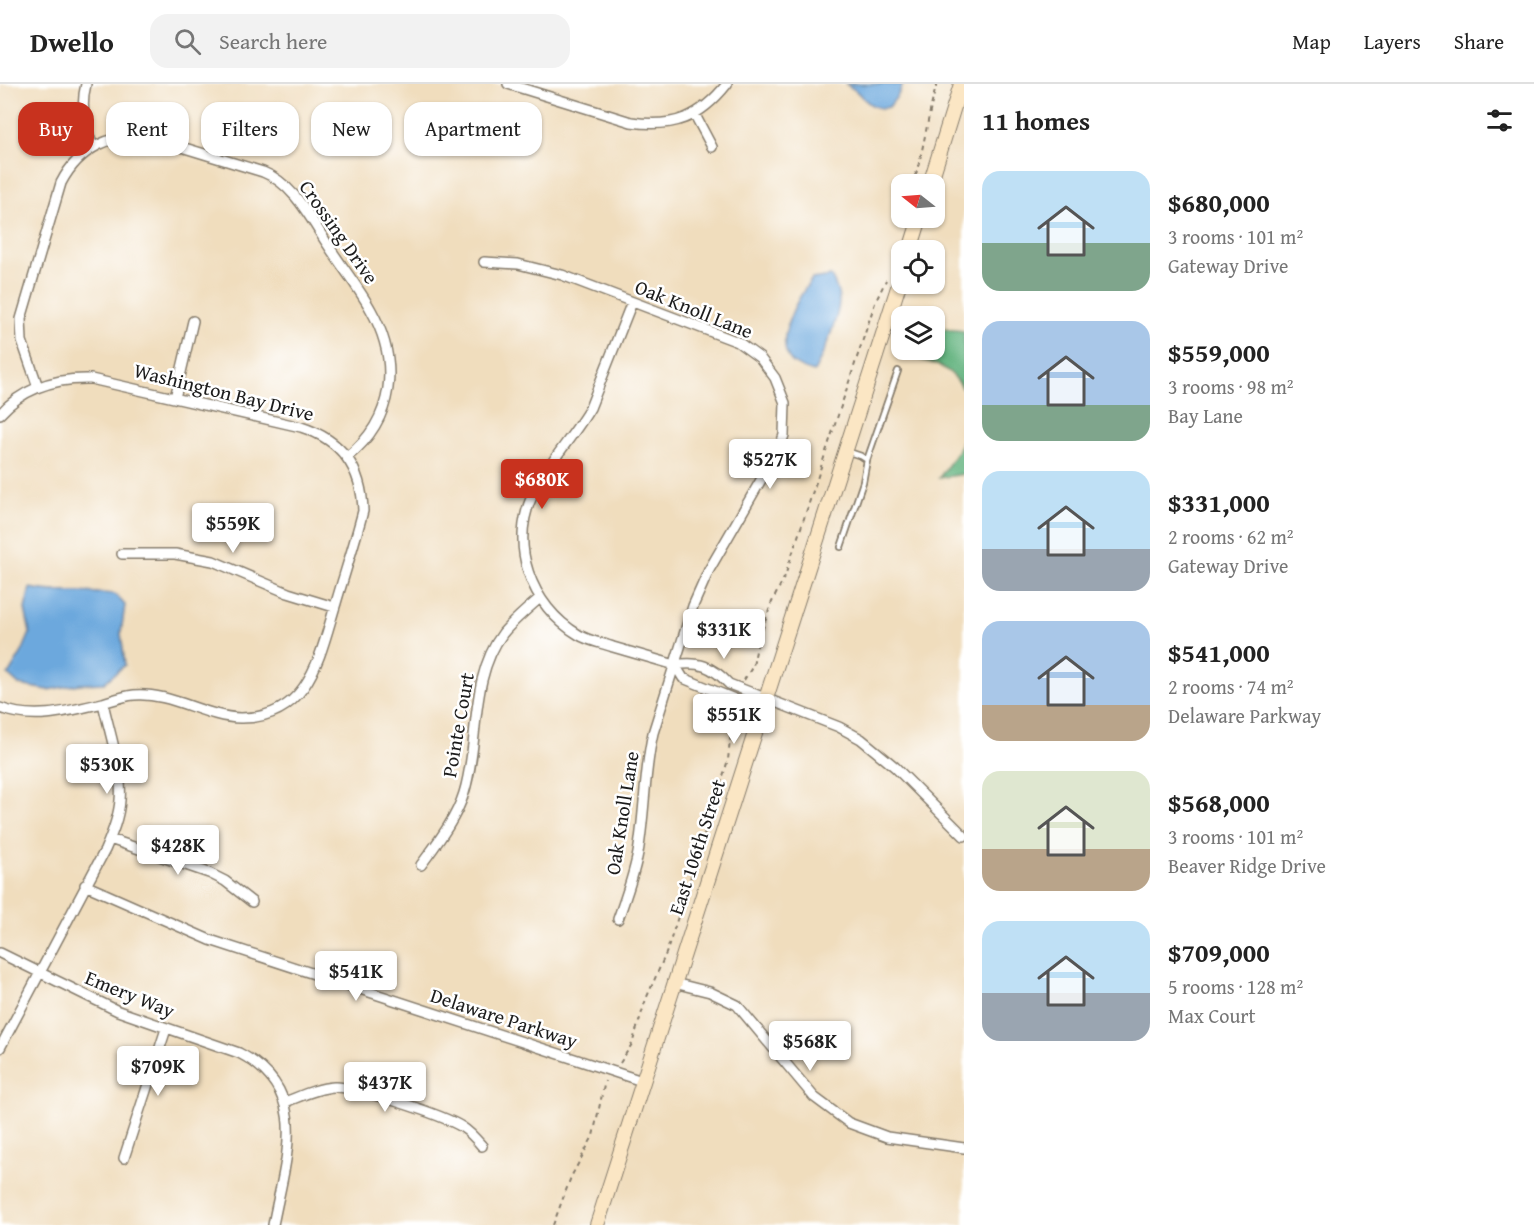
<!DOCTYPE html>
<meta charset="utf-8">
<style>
body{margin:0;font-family:"Gentium Book Plus",serif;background:#f2f2f2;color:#222;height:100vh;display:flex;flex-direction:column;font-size:22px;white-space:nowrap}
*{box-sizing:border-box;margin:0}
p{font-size:20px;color:#767676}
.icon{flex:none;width:33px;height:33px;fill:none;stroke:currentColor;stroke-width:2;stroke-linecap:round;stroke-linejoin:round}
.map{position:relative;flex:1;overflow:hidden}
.sheet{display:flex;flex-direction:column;background:#fff;width:570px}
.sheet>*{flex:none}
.banner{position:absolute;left:18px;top:18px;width:570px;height:54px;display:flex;gap:12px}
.needle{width:39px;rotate:287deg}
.controls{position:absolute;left:891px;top:90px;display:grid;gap:12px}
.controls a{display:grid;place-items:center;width:54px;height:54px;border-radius:12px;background:#fff;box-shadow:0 2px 4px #0004;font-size:30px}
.price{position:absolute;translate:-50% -51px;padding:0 14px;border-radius:6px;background:#fff;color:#222;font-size:20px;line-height:39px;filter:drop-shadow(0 2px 3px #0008)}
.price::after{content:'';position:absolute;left:50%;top:36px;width:18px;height:14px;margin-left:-9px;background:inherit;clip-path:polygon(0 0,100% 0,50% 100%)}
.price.active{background:#c8321e;color:#fff}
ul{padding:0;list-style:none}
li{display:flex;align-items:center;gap:18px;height:150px;padding:0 18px}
li span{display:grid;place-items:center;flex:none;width:168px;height:120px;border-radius:18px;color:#555}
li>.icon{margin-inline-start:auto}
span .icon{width:72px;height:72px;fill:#fffc;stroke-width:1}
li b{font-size:26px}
h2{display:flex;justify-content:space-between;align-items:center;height:72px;padding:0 18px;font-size:26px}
.tag{padding:0 21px;border-radius:18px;background:#fff;box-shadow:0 2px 4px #0004;font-size:21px;line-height:54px}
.tag.active{background:#c8321e;color:#fff}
header{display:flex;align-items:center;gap:36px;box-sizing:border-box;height:84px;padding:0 30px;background:#fff;border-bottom:2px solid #e0e0e0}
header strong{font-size:28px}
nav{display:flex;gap:33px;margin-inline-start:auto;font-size:21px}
.search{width:420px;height:54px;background:#f2f2f2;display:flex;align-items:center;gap:15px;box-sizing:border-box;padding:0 21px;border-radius:18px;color:#767676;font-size:22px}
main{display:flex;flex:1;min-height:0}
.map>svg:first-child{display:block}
.forest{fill:#62b27e;stroke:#3f674d;stroke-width:1.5}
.water{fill:#6ca8dd;stroke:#44627c;stroke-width:1.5}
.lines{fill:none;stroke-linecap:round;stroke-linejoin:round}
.lane-casing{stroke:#867c6c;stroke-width:8}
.street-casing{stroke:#867c6c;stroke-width:12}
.secondary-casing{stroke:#867c6c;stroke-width:16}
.path{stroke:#867c6c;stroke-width:2;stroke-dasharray:4.5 4.5;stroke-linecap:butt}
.lane{stroke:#fff;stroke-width:4.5}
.street{stroke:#fff;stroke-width:9}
.secondary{stroke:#fbe6c4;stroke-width:14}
.labels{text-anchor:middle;stroke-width:5;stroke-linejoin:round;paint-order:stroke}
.street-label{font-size:20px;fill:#1c1c1c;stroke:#fff}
</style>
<header>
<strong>Dwello</strong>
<div class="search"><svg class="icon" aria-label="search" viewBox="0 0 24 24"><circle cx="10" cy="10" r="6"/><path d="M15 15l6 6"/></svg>Search here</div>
<nav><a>Map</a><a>Layers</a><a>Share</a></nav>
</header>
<main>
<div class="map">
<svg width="964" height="1141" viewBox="0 0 964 1141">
<rect width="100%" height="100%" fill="#fff"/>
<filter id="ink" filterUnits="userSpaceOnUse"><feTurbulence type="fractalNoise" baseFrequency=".0167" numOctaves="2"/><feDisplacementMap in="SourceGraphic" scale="12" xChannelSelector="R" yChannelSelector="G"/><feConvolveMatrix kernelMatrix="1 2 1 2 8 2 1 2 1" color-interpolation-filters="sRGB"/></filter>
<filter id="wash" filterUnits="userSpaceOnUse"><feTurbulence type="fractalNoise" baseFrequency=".008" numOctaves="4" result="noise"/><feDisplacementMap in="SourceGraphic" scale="24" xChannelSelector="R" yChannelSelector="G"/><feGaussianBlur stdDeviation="1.35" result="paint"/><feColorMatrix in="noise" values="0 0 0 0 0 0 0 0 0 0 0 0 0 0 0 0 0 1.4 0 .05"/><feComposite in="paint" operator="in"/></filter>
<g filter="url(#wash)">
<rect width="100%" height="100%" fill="#f0ddbd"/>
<!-- forest -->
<path class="forest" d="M935,244L964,247V307C952,284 938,280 914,274V266H934Z
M964,352V390L939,394L958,367Z"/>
<!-- water -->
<path class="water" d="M846,0H903L898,11L889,23C875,27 867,18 858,9C855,5 850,4 846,0Z
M831,192C835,199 838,206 839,215C840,231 822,273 814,288C807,286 798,283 792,278C772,257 798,213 812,195Z
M30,504C58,510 86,507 115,510L125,521L121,549L125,581L104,599L80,600L48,606L19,601L8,591L22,568L30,549L25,525Z"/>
</g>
<g filter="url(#ink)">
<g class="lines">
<!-- lane casing -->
<g class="lane-casing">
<path id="lane" d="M867,376L898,287
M841,463L863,398L867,376L861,372L846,367"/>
</g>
<!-- street casing -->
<g class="street-casing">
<path id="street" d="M86,0C80,23 85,41 93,63
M508,0L631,38C674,44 700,34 727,0
M695,31L712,63
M484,178L518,180L562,191L738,258L760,274L775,294L785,319L784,351L780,363L709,486L693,522L653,649C644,688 645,729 638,769C634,791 626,813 618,835
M632,218L590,324C573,353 549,378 534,408C508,460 530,522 579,551C589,557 602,559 613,563C634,569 654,575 675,581C699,577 712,582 729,600L839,643L861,655L895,683L964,752
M38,303L22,257L21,235L61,99C79,64 113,47 152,54L263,88C294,100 310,134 328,161C342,183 359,204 371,226C400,278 395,335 347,373
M175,314L193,237
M0,330C24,303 56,294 91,295L301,343C342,356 362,385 363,427C355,458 345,488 336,519C320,570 310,635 240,634C204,633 171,608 134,611C123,612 113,616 103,619C69,627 34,637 0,624
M122,470H175L213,477L288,509L334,523
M675,581L683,594L761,626
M110,755L209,789L225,797L252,818
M421,781C437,759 456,735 464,709C480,658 469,594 503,549C514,536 527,525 540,514
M85,801L210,856L642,997
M0,869L118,927L239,969C313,1007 285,1076 273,1141
M674,899L710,908L737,921L814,1013L849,1039L887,1053L964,1064
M0,964L105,766C112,750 119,733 120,716C123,688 109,647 103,619
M285,1018C301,1012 317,1004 334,1003C355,1002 443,1031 462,1043C470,1048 476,1055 482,1062
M124,1074L166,945"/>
</g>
<!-- secondary casing -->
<g class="secondary-casing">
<path id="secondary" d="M930,100L961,0
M910,166L920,134
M597,1141L902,191"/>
</g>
<!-- path -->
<path class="path" d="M913,100C924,67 927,33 937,0
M894,180L898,168
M744,596L753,582L757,562L771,520L785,492L875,219L886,196
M620,979L632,960L646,915L667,867L723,692L728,676L733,627
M553,1141L571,1093L593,1052L605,997"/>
<!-- lane -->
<use href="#lane" class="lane"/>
<!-- street -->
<use href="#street" class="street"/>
<!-- secondary -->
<use href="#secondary" class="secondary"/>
</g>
</g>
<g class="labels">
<!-- street labels -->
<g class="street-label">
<text transform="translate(339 148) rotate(55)" y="7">Crossing Drive</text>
<text transform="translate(694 225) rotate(22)" y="7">Oak Knoll Lane</text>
<text transform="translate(224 308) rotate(14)" y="7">Washington Bay Drive</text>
<text transform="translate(458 641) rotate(-80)" y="7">Pointe Court</text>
<text transform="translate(622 729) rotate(-81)" y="7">Oak Knoll Lane</text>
<text transform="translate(697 763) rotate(-72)" y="7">East 106th Street</text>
<text transform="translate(130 910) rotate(22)" y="7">Emery Way</text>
<text transform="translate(504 934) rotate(18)" y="7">Delaware Parkway</text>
</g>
</g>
</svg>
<div class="controls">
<a><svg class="needle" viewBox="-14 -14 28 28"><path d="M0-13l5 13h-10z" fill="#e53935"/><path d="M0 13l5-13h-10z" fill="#767676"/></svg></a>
<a><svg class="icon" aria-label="locate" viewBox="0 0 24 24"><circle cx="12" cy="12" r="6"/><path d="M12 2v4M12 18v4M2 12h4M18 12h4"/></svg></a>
<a><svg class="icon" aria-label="layers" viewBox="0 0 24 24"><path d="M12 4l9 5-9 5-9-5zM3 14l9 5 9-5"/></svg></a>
</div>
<b class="price" style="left:770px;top:406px">$527K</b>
<b class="price active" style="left:542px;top:426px">$680K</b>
<b class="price" style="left:233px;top:470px">$559K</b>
<b class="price" style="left:724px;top:576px">$331K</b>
<b class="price" style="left:734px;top:661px">$551K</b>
<b class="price" style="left:107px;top:711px">$530K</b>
<b class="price" style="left:178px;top:792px">$428K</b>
<b class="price" style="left:356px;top:918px">$541K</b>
<b class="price" style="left:810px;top:988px">$568K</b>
<b class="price" style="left:158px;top:1013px">$709K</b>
<b class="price" style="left:385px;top:1029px">$437K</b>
<div class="banner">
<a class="tag active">Buy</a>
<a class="tag">Rent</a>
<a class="tag">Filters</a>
<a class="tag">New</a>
<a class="tag">Apartment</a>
</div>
</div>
<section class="sheet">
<h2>11 homes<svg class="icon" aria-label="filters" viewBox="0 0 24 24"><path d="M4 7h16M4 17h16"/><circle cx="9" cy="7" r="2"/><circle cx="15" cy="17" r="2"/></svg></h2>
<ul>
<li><span style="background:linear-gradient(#bfe0f5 60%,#7fa58c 0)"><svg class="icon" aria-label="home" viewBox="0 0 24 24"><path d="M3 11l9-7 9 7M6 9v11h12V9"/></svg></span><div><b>$680,000</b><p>3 rooms · 101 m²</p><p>Gateway Drive</p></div></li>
<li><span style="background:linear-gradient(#a9c7e8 70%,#7fa58c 0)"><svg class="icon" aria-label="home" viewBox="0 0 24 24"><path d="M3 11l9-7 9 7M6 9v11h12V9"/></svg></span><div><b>$559,000</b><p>3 rooms · 98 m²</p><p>Bay Lane</p></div></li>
<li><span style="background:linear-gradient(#bfe0f5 65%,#9aa5b1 0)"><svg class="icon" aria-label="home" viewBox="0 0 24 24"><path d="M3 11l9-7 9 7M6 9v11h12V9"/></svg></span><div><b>$331,000</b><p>2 rooms · 62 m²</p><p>Gateway Drive</p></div></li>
<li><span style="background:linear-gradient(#a9c7e8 70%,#b9a48a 0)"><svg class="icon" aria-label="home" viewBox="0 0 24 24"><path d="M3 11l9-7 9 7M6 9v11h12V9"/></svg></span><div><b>$541,000</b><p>2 rooms · 74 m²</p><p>Delaware Parkway</p></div></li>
<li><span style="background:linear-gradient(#dfe7d0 65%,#b9a48a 0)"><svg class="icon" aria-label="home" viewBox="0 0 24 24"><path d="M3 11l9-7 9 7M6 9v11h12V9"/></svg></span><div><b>$568,000</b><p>3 rooms · 101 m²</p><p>Beaver Ridge Drive</p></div></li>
<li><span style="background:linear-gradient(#bfe0f5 60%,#9aa5b1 0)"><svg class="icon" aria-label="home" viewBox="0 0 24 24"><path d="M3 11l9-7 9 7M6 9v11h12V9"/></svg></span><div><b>$709,000</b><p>5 rooms · 128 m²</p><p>Max Court</p></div></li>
</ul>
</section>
</main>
